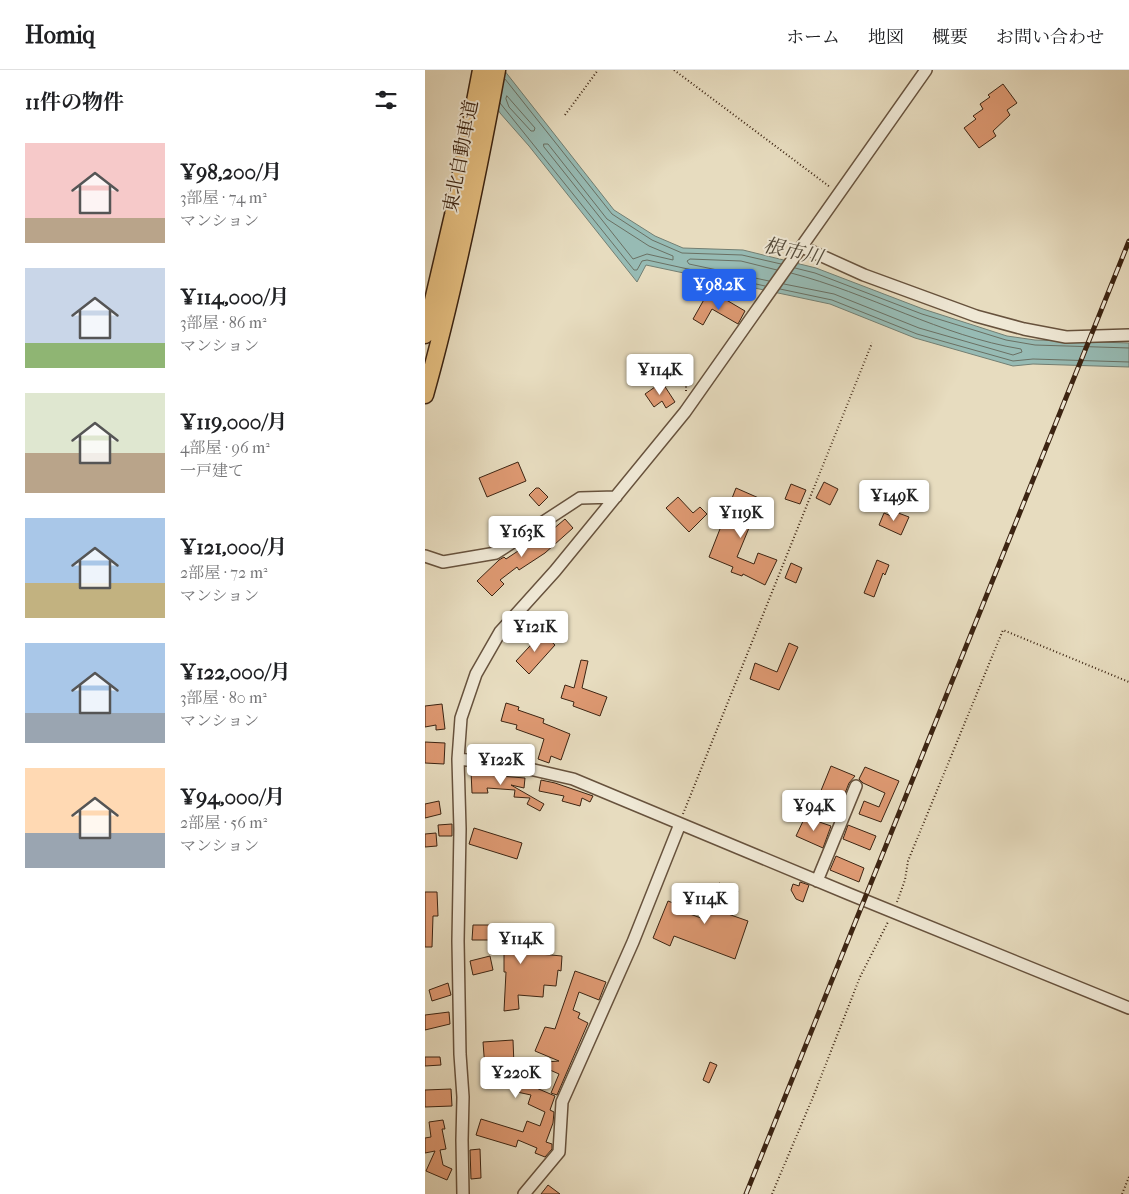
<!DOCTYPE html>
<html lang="ja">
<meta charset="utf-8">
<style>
body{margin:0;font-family:"IM FELL French Canon","Noto Serif JP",serif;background:#f6f6f6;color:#202124;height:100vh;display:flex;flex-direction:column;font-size:19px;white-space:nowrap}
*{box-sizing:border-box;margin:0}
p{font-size:16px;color:#757577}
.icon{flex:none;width:28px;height:28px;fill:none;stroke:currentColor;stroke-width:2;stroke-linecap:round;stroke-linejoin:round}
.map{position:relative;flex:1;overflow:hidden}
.side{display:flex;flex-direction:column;background:#fff;width:425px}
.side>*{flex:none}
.price{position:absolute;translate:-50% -42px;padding:0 11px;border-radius:5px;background:#fff;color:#222;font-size:16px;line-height:32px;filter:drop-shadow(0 1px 2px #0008)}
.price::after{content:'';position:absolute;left:50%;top:30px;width:15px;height:11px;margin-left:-8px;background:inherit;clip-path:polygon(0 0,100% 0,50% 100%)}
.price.on{background:#2563eb;color:#fff}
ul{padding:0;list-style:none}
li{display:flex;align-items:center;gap:15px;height:125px;padding:0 25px}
li span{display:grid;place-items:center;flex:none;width:140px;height:100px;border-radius:0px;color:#555}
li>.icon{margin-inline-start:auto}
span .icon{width:60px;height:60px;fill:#fffc;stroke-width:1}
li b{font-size:21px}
h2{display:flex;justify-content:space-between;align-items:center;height:60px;padding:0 25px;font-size:21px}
header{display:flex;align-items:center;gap:30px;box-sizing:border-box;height:70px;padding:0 25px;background:#fff;border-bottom:1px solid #e0e0e0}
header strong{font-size:24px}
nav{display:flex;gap:28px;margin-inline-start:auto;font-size:18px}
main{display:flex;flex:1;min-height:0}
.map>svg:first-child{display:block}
.water{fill:#97bbb4;stroke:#737f73}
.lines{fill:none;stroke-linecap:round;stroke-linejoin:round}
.shore{stroke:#6a7063;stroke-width:1}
.building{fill:#de9972;stroke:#3c2412}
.minor-casing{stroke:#67523d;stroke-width:14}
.highway-casing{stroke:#3c2412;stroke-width:19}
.path{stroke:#3c2412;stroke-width:2;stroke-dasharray:1 2.5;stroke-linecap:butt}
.minor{stroke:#efe8d5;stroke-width:11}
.highway{stroke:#e4be80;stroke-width:16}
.rail-casing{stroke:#3c2412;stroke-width:5}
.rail{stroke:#efe8d5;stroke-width:3;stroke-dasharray:9;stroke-linecap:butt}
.labels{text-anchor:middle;stroke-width:4;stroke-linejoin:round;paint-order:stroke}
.street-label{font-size:19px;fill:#3c2412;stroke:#efe8d5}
.water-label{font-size:20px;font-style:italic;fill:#534a3a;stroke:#efe8d5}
</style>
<header>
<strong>Homiq</strong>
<nav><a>ホーム</a><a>地図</a><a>概要</a><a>お問い合わせ</a></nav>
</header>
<main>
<section class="side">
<h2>11件の物件<svg class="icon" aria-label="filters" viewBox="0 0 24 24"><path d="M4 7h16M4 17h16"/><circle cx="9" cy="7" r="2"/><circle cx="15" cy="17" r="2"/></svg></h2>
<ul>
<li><span style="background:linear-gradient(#f6c9c9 75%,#b9a48a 0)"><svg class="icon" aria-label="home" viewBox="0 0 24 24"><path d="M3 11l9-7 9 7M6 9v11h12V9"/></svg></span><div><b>¥98,200/月</b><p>3部屋 · 74 m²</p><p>マンション</p></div></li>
<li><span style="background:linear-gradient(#c9d6e8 75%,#8fb573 0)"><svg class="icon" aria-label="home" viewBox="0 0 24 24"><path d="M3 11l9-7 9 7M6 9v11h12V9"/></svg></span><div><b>¥114,000/月</b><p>3部屋 · 86 m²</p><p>マンション</p></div></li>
<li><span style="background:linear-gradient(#dfe7d0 60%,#b9a48a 0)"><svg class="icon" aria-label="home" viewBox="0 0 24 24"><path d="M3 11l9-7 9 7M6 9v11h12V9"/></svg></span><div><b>¥119,000/月</b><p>4部屋 · 96 m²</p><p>一戸建て</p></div></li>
<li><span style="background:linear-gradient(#a9c7e8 65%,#c2b280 0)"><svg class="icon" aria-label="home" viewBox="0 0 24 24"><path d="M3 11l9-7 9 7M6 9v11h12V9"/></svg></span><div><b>¥121,000/月</b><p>2部屋 · 72 m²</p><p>マンション</p></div></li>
<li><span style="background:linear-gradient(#a9c7e8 70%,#9aa5b1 0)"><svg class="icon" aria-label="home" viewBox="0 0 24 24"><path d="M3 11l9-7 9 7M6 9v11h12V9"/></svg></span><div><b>¥122,000/月</b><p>3部屋 · 80 m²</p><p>マンション</p></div></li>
<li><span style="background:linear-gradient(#ffd9b3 65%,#9aa5b1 0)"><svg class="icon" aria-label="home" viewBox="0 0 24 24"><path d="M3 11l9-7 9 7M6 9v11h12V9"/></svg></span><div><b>¥94,000/月</b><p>2部屋 · 56 m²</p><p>マンション</p></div></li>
</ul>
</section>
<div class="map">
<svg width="704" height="1124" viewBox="0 0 704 1124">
<rect width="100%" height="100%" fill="#e7dcbf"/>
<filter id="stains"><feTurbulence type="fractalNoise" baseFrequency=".004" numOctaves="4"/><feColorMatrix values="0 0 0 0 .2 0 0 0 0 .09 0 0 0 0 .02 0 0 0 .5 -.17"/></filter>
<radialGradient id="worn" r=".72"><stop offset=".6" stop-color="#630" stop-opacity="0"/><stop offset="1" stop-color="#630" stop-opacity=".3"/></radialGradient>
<!-- water -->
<path class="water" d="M53,0H79L189,140L230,166L258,178L318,180L391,198L498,239L582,266L610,270L704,273V297L608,294L588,296L490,268L405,234L221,195L212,212L104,76L75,43Z"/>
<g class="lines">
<!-- shore -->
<path class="shore" d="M80,9L187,144L227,170L257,183L317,185L356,194
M82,26L110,58L109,61H106L84,37L81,29Z
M75,33L209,200H212L217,191L222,190L340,216
M119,74H123L182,149L224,176L248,186V190L222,184L208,189L119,77Z
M370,198L390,203L497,244L581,270L610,275L704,278
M344,211L264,194L262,191L265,189L316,191L352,200
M359,214L409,224L494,258L588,285L597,282L596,279C516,266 444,223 366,203
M355,219L407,230L492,264L588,291L608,289L704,292"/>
</g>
<!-- building -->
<path class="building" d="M578,14L592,33L582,40L585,45L568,61L571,66L554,78L539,58L551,49L548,46L558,39L555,34L565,27L563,25Z
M281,226L295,234L298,228L320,241L313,254L287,239L278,255L268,249Z
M237,312L250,332L241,338L237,331L229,337L220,324Z
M93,392L101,411L62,427L54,408Z
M399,412L413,419L405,435L391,428Z
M366,414L381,420L375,434L360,429Z
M111,418H114L123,427L114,436L104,425Z
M311,418L336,429L312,487L329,494L333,483L352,490L340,515L318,504L317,506L306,502L308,497L284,487Z
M253,427L268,443L275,437L282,444L264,462L241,438Z
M468,441L484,447L476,465L454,455L459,443L466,446Z
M140,449L148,458L120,483L94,500L92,497L75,510L79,514L67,526L52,511L74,490L79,487L81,489L111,469L113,472Z
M452,490L464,495L460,505L458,503L449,527L439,523Z
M366,493L377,498L371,513L360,508Z
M117,563L130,575L104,604L91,591Z
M364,573L373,577L354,620L325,609L330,593L352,602Z
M156,590L163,591L157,618L182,627L175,646L148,636L149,632L136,628L140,615L149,618Z
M81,633L94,637L93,640L119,649L118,653L145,664L136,690L126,686L124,693L113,689L119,669L91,659L92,655L76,651Z
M17,634L20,659L11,660V655L0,657V636Z
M0,672L20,673L19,694L0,693Z
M406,696L430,706L424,713L415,736L393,728Z
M440,697L474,711L456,752L434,744L439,731L454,737L460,723L438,713L434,709Z
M46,701H61L62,705L100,708L99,718L86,715L119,734L115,741L102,734L105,728L89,727L90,720L62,718L63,723H47Z
M116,710L130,713L168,726L165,732L157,728L155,736L137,731L139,726L114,721Z
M14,731L16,744L0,748V734Z
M380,747L406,756L398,778L371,766Z
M27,754V766H14L13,755Z
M423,755L451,766L445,780L418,769Z
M49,758L97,773L92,789L44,774Z
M11,763L12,776L0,777V764Z
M411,786L439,798L434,812L405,800Z
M375,812L384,815L378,832L371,829L366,820L368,814L374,816Z
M294,813L313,821L303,844L323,851L310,889L249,866L245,876L228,868L243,831L261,838L259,842L279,849Z
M0,822H12L13,846H8L7,877H0Z
M48,855H69V858L107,867L103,883L137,886L136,901L133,900L131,916L119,915L118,927L93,925L94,939L79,941L81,902H79V876L76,875L77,870H47Z
M65,886L68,900L48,905L45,891Z
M150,901L181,912L174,930L154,922L148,940L155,943L153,948L163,953L132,1025L126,1023L134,1004L109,993L134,991L110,981L120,957L130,959Z
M23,913L26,925L7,931L4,920Z
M24,942L25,954L0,960V945Z
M88,970L89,995L100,994L102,1014L130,1026L125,1040L129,1042L128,1053L121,1072L127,1074V1079L120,1087L110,1083L112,1078L93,1070L91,1077L51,1065L56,1049L98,1062L102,1051L115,1056L120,1042L103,1034L106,1025L92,1022L94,1017L82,1018V1010H57V999H60L58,972Z
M0,987H15L16,995L0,996Z
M285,992L292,995L284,1013L278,1010Z
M26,1019L27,1036L0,1037V1020Z
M18,1050L20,1059H17L21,1079L15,1080L18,1095L27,1099L22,1110L1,1101L10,1081L0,1083V1068L6,1067L4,1052Z
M55,1079L56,1108L46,1109L45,1080Z
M123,1115L135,1124H116Z"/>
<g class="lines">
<!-- minor casing -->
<g class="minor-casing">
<path id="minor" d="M377,177L439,205L551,246L599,259L641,267L704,265
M0,486L18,492L71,483L155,428L191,427
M33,689L87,695L148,709L424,824L704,938
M392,811L431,716
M38,1124L37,1070L38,1027L35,984L33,871L35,759L33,689L36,648L51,604L75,562L130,501L260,342L501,0
M99,1124L134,1082L137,1032L208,872L255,754"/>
</g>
<!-- highway casing -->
<g class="highway-casing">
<path id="highway" d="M0,265L28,145L56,0
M0,325C30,218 52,109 72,0"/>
</g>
<!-- path -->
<path class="path" d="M249,0L405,117
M140,45L173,0
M261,321V316L265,309
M258,744L447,273
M472,832L480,810L483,791L578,560L704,612
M347,1124L388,1027L435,907L463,852
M697,1124L704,1107"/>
<!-- minor -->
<use href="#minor" class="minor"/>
<!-- highway -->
<use href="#highway" class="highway"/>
<!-- rail casing -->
<g class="rail-casing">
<path id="rail" d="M321,1124L704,171"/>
</g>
<!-- rail -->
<use href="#rail" class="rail"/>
</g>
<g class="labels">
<!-- street labels -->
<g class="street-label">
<text transform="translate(35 86) rotate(-79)" y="7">東北自動車道</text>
</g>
<!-- water labels -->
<g class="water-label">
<text transform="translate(368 181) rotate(13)" y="7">根市川</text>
</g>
</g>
<rect width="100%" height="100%" filter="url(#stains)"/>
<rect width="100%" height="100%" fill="url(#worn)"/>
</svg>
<b class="price on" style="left:294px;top:241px">¥98.2K</b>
<b class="price" style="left:235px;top:326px">¥114K</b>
<b class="price" style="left:469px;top:452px">¥149K</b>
<b class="price" style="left:316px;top:469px">¥119K</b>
<b class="price" style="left:97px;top:488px">¥163K</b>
<b class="price" style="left:110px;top:583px">¥121K</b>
<b class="price" style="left:76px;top:716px">¥122K</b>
<b class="price" style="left:389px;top:762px">¥94K</b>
<b class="price" style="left:280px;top:855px">¥114K</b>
<b class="price" style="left:96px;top:895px">¥114K</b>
<b class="price" style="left:91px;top:1029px">¥220K</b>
</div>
</main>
